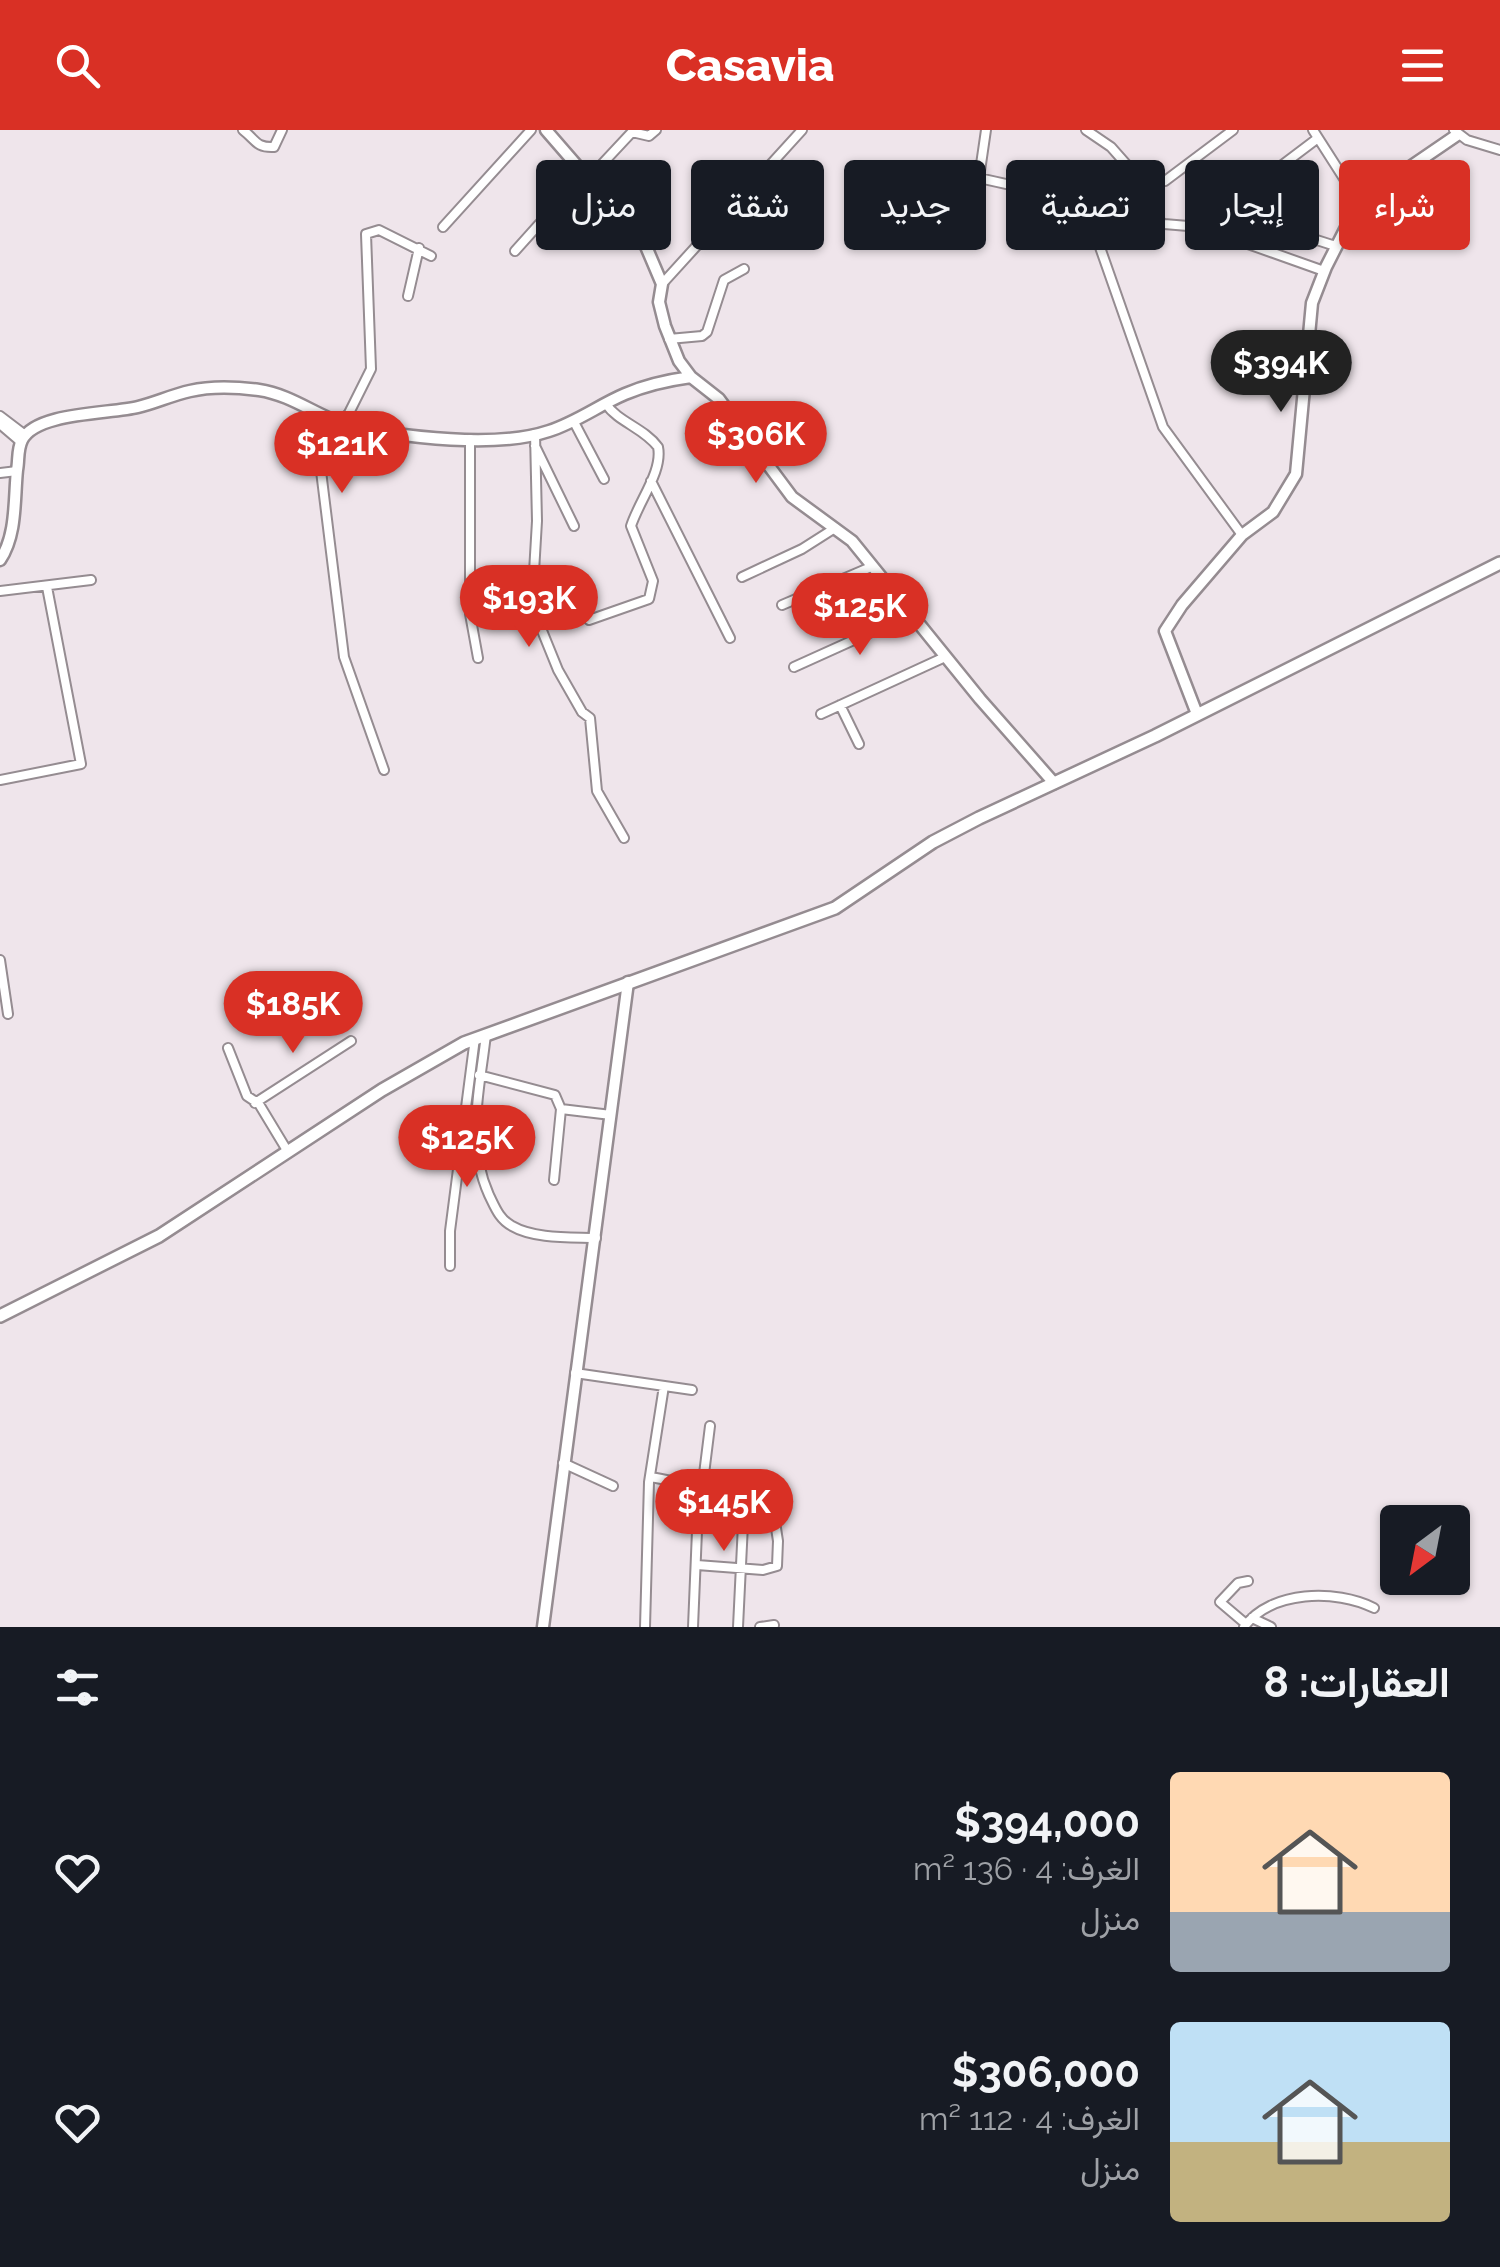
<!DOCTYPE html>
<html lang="ar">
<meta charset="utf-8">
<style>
body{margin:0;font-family:Raleway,Vazirmatn,sans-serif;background:#242831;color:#f1f3f6;direction:rtl;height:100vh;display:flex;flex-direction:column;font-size:38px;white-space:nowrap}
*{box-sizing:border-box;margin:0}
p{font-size:32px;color:#9ea1a6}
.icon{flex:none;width:55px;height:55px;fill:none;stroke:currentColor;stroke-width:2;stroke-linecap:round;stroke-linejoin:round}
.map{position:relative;height:1497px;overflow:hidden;direction:ltr}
.sheet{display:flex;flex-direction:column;background:#171b24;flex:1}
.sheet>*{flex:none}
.hud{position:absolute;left:30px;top:30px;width:1440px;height:90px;direction:rtl;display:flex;gap:20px}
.needle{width:65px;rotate:212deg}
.buttons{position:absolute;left:1380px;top:1375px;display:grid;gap:20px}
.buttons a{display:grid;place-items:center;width:90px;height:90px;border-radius:10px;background:#171b24;box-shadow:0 2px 8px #0004;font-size:50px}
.price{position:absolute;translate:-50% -85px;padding:0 22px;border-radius:35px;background:#d93025;color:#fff;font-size:32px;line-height:65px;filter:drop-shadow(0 2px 5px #0008)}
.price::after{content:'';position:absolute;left:50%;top:60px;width:30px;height:22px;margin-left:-15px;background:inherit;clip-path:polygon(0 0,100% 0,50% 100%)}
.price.selected{background:#222;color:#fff}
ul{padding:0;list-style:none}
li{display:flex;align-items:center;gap:30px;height:250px;padding:0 50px}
li span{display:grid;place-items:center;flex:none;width:280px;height:200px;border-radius:10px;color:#555}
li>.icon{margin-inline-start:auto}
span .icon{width:120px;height:120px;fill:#fffc;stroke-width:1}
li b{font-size:42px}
h2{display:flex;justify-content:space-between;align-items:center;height:120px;padding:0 50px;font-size:42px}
.pill{padding:0 35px;border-radius:10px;background:#171b24;box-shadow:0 2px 8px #0004;font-size:35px;line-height:90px}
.pill.selected{background:#d93025;color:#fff}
header{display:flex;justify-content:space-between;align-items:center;height:130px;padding:0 50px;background:#d93025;color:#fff;font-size:45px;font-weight:800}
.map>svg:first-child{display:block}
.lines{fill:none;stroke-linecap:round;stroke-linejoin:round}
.minor-casing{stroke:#958c91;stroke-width:12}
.tertiary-casing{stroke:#958c91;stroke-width:15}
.secondary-casing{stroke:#958c91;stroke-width:16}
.minor{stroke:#fff;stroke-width:8}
.tertiary{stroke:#fff;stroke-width:10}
.secondary{stroke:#fff;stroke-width:11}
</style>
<header><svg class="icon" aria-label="menu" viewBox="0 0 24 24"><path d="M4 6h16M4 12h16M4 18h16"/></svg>Casavia<svg class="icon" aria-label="search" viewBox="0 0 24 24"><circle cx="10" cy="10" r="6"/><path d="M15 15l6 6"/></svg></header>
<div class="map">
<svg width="1500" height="1497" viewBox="0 0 1500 1497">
<rect width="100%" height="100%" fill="#efe5eb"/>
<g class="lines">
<!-- minor casing -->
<g class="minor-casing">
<path id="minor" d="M243,0C256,10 256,18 274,17L282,0
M986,0L979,48L1055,65L1110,68L1164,94L1200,97L1324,141
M1086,0L1111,17L1157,69L1144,85
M1313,0L1359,72
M1454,0L1467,10L1500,20
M589,48L632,2L649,6L656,0
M1165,51L1233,0
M1196,59C1222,83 1301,105 1336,116
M1082,66L1163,297L1242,405
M1228,76L1318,8
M443,97L531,0
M515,121L585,43
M662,154L802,0
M408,166L419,118
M669,209L702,206L707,202L724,150L744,139
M0,286L25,305
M574,292L604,349
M0,294L21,312
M535,304L537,391L532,476L558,540L582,582L590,588L597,661L624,708
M470,309V484L478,528
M535,316L574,396
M0,343L17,341
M651,351L730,508
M742,447L802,419L835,398
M0,461L91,450
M782,475L871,437
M589,490L649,469L653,451L631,396C639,371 663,341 658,317C644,298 618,292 606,274
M794,537L909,485
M840,575L859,614
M821,584L945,527
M384,640L344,527L321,341L324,323L339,294L349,283L371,239L366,104L379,100L431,126
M0,650L81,634L47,457
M0,830L8,884
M486,904C480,960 465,1011 489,1065C495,1077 499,1089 512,1096C534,1109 571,1107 596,1108
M228,918L247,966L259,974L288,1022
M479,945L555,965L561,979L554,1050
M255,973L351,911
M561,979L611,985
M450,1136V1101L475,908
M575,1243L692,1260
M563,1333L613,1356
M650,1347C665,1349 683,1355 698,1353C720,1351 750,1348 770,1359L778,1411L777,1436L763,1440L697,1435
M703,1352L710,1296
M1252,1488L1271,1497
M1246,1494L1220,1472L1238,1453L1248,1451
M645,1497L649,1352L664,1256
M693,1497L699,1353
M738,1497L745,1353
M760,1497L774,1495
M1244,1497C1271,1460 1336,1459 1374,1478"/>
</g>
<!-- tertiary casing -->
<g class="tertiary-casing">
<path id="tertiary" d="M546,0L645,114L662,154L659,172L665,196L679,231L691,247L719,269L792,367L852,411L980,569L1054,653
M0,430C17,405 14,369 17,340C19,330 17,320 22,310C36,282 110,284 138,277C155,273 172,265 190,261C211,256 237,257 259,260C293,265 319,288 352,297C408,307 495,319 549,301C577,292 599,275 625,264C646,255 669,250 691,247
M1197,584L1165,501L1182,475L1242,405L1273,382L1296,344L1312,173L1326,137L1359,72L1457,5
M543,1497L628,852"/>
</g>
<!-- secondary casing -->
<g class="secondary-casing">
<path id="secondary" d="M0,1186L159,1106L382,960L464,913L835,778L933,712L979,688L1155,606L1500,433"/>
</g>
<!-- minor -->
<use href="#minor" class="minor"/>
<!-- tertiary -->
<use href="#tertiary" class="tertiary"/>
<!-- secondary -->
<use href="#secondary" class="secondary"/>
</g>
</svg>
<div class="buttons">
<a><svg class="needle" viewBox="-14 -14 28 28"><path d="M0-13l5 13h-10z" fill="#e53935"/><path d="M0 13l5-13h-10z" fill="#9ea1a6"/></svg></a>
</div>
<b class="price selected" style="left:1281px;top:285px">$394K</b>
<b class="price" style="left:756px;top:356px">$306K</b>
<b class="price" style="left:342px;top:366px">$121K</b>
<b class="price" style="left:529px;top:520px">$193K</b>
<b class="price" style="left:860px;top:528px">$125K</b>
<b class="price" style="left:293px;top:926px">$185K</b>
<b class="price" style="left:467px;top:1060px">$125K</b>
<b class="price" style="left:724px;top:1424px">$145K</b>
<div class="hud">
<a class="pill selected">شراء</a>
<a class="pill">إيجار</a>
<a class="pill">تصفية</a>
<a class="pill">جديد</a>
<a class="pill">شقة</a>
<a class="pill">منزل</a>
</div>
</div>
<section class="sheet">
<h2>العقارات: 8<svg class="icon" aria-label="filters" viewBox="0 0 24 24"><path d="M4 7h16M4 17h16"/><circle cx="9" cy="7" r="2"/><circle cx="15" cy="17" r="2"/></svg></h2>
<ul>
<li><span style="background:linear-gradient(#ffd9b3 70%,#9aa5b1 0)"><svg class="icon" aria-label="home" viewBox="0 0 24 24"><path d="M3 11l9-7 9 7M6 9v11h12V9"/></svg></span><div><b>$394,000</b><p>الغرف: 4 · 136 m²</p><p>منزل</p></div><svg class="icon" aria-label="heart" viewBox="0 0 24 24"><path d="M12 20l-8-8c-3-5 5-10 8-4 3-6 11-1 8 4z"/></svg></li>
<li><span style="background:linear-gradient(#bfe0f5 60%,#c2b280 0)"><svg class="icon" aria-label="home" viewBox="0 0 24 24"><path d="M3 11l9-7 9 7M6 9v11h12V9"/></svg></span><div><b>$306,000</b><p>الغرف: 4 · 112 m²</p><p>منزل</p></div><svg class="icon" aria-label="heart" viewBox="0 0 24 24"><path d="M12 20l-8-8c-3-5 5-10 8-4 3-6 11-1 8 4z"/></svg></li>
</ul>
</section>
